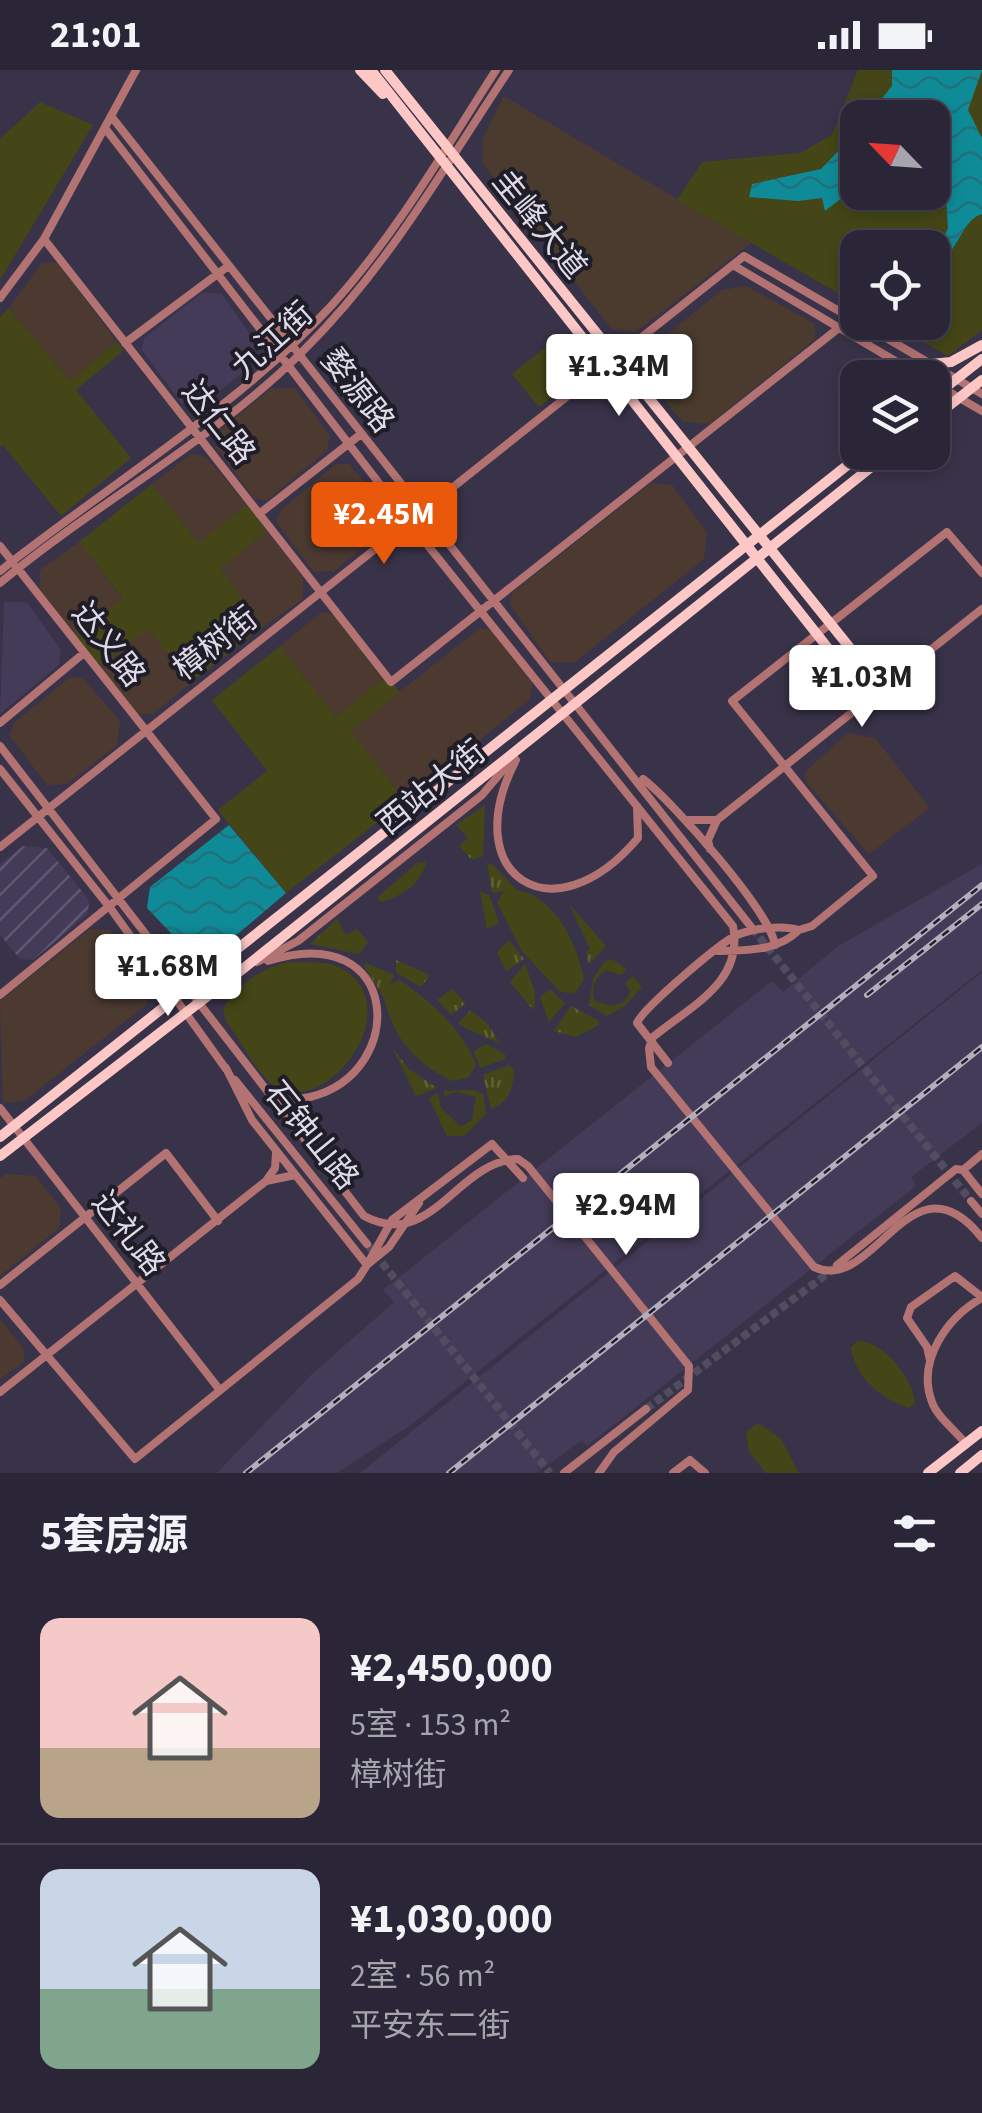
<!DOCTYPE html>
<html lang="zh">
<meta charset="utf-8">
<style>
body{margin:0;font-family:"Source Sans 3","Noto Sans SC",sans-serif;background:#373242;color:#f1f3f6;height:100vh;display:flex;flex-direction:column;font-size:38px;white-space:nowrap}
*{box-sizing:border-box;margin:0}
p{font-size:32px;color:#a6a5ad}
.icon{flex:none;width:55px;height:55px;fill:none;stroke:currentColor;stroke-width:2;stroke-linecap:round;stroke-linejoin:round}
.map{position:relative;height:1403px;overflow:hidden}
.side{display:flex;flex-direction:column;background:#2b2637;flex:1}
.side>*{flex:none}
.needle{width:65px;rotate:295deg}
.tools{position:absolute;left:840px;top:30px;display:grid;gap:20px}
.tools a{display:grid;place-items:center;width:110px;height:110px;border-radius:20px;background:#2b2637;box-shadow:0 5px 15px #0003,0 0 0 2px #474352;font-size:50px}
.price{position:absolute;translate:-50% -85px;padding:0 22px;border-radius:10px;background:#fff;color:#222;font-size:32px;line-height:65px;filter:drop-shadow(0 2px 5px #0008)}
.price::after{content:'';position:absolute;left:50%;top:60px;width:30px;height:22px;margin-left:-15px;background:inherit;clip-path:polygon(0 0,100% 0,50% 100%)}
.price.current{background:#ea580c;color:#fff}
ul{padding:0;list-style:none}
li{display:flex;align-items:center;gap:30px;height:250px;padding:0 40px}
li+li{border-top:2px solid #474352}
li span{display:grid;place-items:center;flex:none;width:280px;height:200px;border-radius:20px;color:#555}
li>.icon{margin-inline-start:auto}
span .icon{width:120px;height:120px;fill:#fffc;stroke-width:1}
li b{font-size:42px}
h2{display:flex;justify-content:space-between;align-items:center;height:120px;padding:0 40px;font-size:42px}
.status{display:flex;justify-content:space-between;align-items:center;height:70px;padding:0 50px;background:#2b2637;direction:ltr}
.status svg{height:28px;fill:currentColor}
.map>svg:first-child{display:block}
.commercial{fill:#4c3a31}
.industrial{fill:url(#industrial-furrows)}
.education{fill:#4b3b2f}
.built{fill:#433b57}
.grass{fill:url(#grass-tufts)}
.park{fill:#444617;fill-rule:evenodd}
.water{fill:url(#water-waves)}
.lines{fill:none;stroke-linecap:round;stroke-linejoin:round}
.minor-tunnel{stroke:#524c61;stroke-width:8;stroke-dasharray:8 4;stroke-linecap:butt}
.minor{stroke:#b37372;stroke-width:8}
.major{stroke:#fdc7c6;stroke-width:10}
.rail-casing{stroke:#b3aebe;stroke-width:6}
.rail{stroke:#1f1d27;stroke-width:2.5;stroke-dasharray:8;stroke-linecap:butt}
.labels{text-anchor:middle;stroke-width:8;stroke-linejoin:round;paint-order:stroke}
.street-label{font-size:32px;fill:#dedae8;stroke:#1f1d27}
</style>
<div class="status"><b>21:01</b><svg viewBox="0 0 49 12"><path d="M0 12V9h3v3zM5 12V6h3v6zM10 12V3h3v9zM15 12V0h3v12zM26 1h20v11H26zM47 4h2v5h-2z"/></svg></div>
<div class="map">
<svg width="982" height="1403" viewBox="0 0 982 1403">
<defs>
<pattern id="industrial-furrows" width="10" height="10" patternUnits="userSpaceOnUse" patternTransform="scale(2.5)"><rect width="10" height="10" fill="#433b57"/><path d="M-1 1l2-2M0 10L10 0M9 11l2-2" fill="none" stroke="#5e576f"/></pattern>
<pattern id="grass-tufts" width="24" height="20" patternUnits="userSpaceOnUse" patternTransform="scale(2.5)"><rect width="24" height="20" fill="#444617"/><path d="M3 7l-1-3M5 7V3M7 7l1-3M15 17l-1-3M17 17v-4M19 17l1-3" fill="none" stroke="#5f6039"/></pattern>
<pattern id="water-waves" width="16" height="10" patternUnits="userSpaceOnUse" patternTransform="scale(2.5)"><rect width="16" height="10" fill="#0f8b98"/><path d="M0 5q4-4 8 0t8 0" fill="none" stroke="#21717b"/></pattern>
</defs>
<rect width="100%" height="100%" fill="#393349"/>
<!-- commercial -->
<path class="commercial" d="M57,192L117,272L70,311L9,238L42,193Z
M272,318H295L330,366L327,380L268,430L254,429L216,377L220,360Z
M191,384L206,387L247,435L198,474L152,414Z
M336,394H349L387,437L383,461L334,501L314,502L276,452L281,440Z
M651,413L672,415L707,462L704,489L575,592L551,593L510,535L512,523Z
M267,461L303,507V529L264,556L219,499Z
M79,472L123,529L76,566L40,520V500Z
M322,542L339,545L387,606L336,647L280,576Z
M148,558L191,613L153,644H135L100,596Z
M480,558L497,561L534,605L530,629L405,731L350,661Z
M82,607L120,651L117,675L67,714L47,715L9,665L14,653L69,608Z
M848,663L875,668L930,738L869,784L806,712V701Z
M90,859L110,860L149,909L147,934L24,1031L3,1033L0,931Z
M6,1104L36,1106L61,1139L59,1158L0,1206V1109Z
M0,1249L24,1279V1292L0,1309Z"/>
<!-- industrial -->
<path class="industrial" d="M23,776L47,778L89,830L88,844L33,890L20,889L0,865V794Z"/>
<!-- education -->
<path class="education" d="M504,26L751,173L636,262L612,260L483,94V68Z
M747,216L815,254V269L710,354L683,352L642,304L648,280L722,220Z"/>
<!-- built -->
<path class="built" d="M203,222L222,224L254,270V293L204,334L181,333L142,280L144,268Z
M4,532H27L61,580L59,595L0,644Z
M982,794V900L412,1354L337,1403H217L311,1305L394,1232L383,1220L772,911L783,922L838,876Z
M982,902V1053L911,1107L916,1116L587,1376L582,1370L537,1403H360Z"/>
<!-- grass -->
<path class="grass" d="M485,735L483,786L472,790L459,776L468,768L456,755Z
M426,792C421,814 403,825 382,832L377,828L417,793Z
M487,793L492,794L516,819L492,823Z
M480,821L489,825L499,853L487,859Z
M569,834L606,876L589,894L586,884L590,879Z
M337,849L346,865L357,859L368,872L359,884L310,874Z
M509,870L524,889L506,901L497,882Z
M612,889L627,900L620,905L606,900C595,908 590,918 595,931L612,936L624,932L631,921L625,913L633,906L642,917L625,936L607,946L589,935L593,909L604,892Z
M396,890L430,905L421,917L396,902Z
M365,893L394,905L384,928L364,896Z
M525,894L535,922L534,941L510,912Z
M452,919L466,933L451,945L437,930Z
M550,919L565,933L549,952L540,927Z
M571,936L599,951V955L576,967L554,961Z
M470,940L488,954L500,974L458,954Z
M486,974L505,984V989L480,998L474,981Z
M393,979L409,999L437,1018L416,1026Z
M509,995L514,1000C513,1019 509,1032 491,1039L483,1005Z
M472,1020L483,1024L486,1044L464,1066H447L429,1028L438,1023L441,1038L461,1057L472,1050L476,1027L456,1022L445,1026L444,1021Z"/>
<!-- park -->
<path class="park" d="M858,0H982V260L948,286L890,253L932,252V178H858L857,234L677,130L702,92L800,83L832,65ZM858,48H932V122H858Z
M40,32L93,55L0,210V69Z
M9,238L70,311L117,272L124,280L76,320L131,388L61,446L3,375L0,377V247Z
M558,267L573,290L567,316L539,337L512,304Z
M152,414L198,473L247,435L267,461L220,499L264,556L191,613L148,559L100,596L76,566L123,528L79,472Z
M280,576L336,647L387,606L400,622L351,661L405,731L286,823L218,740L267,701L212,630Z
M505,819C552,818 577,871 584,910L575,923L560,922L522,881L497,833Z
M287,892C303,893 327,890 341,898C409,935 331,1044 279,1018C258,1008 240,969 226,951L223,939C236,916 262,898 287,892Z
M400,910C430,931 463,960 476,995L468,1008L452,1011C413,991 395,970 384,928L390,914Z
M857,1271C883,1270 914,1309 915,1334L908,1338C880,1327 855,1308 851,1277Z
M758,1353L781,1369L799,1403H766L749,1382L746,1362Z"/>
<!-- water -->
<path class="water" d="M892,0H982L968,40L982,68V144C964,149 960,174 946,186L937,182L948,158L945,112L933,99L932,48L867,47L892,16Z
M857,62V116L825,141L822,128L798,131L749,127L752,114L821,99Z
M229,755L286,823L212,886L189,882L147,838L150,817Z"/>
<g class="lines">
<!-- minor-tunnel -->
<path class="minor-tunnel" d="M752,858L971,1131
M367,1174L550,1403
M646,1339L835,1198"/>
<!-- minor -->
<path class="minor" d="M111,46L752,858
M105,58L409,452L733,856C744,912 692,935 653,967L649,978L651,997L814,1197C875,1225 911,1078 982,1168
M44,169L391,612L840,257
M733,195L924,308
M0,228L44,169L136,0
M859,252L982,324
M125,273L227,197
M932,312L982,341
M259,444L361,364
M0,476L216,749L0,925
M0,501C107,416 239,336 331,236C395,166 445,79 496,0
M0,513C97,432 213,371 302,282C388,197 443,99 509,0
M0,653L84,583
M0,676L364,1146C432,1182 456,1091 518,1089L528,1096L689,1296L688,1320L614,1382L599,1403
M516,690C456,804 552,870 638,768L637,736
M0,699L111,839L226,999
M643,709C672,731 770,841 775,875
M689,750H717L708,770L710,779
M717,750L982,539
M0,777L744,186L858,252
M799,860L812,856L873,806L732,631L947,462L982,503
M268,891C402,848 409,1003 310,1027C296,1030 285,1032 273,1024
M257,892L298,871L482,725L514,687
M668,993L637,953C643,938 721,872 737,865C753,858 782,855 799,860C777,882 746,880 718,881
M235,1010L367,1174
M0,1038L219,1319
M276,1083L275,1098L266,1111L295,1105
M963,1100L982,1084
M971,1131L982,1144
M419,1133L389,1177L367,1195L392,1150L492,1074L523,1108
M837,1195L956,1099L963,1100L982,1124
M0,1215L166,1083L218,1151
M0,1230L135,1389L358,1209L367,1195L252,1050L226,998
M930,1290L927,1277L907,1248L911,1237L955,1206L982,1227
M0,1322L266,1111
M966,1374C956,1361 937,1347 932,1332C916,1290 948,1247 982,1228
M564,1403L646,1339
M673,1403L690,1390L705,1403"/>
<!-- major -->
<path class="major" d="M360,0L383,24
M371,0L869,630
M385,0L883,619
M931,294L951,292L982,275
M932,328L982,289
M932,349L982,310
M0,1067L864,382
M0,1086L244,898L890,382
M928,1403L982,1361
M960,1403L982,1385"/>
<!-- rail casing -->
<g class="rail-casing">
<path id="rail" d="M867,925L982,834
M246,1403L982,815
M449,1403L982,977"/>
</g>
<!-- rail -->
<use href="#rail" class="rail"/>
</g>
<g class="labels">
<!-- street labels -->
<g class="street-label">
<text transform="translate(540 154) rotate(51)" y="11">圭峰大道</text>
<text transform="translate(272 270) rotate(-42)" y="11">九江街</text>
<text transform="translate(358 320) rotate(52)" y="11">婺源路</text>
<text transform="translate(219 352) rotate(52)" y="11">达仁路</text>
<text transform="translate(215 573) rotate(-38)" y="11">樟树街</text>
<text transform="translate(109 574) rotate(52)" y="11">达义路</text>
<text transform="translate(431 717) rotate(-39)" y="11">西站大街</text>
<text transform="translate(312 1065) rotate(51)" y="11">石钟山路</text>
<text transform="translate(129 1163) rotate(52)" y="11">达礼路</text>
</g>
</g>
</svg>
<div class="tools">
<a><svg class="needle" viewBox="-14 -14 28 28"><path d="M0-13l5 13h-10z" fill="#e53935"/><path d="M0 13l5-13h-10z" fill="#a6a5ad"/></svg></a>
<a><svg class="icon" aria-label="locate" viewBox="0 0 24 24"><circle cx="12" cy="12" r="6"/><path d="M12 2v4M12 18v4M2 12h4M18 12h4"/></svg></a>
<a><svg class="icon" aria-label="layers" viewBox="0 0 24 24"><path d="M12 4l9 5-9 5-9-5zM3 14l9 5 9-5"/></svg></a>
</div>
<b class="price" style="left:619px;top:349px">¥1.34M</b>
<b class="price current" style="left:384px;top:497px">¥2.45M</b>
<b class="price" style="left:862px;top:660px">¥1.03M</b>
<b class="price" style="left:168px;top:949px">¥1.68M</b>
<b class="price" style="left:626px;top:1188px">¥2.94M</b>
</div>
<section class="side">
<h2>5套房源<svg class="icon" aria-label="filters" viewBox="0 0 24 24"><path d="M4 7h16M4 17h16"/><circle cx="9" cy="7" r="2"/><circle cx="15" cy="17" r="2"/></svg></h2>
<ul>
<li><span style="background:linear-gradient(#f6c9c9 65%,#b9a48a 0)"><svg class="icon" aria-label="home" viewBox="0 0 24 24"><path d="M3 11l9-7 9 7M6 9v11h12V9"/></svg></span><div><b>¥2,450,000</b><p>5室 · 153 m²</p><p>樟树街</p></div></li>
<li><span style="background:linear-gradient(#c9d6e8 60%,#7fa58c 0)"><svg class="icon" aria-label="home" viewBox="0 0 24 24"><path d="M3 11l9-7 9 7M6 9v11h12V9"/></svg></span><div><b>¥1,030,000</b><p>2室 · 56 m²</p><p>平安东二街</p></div></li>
</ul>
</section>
